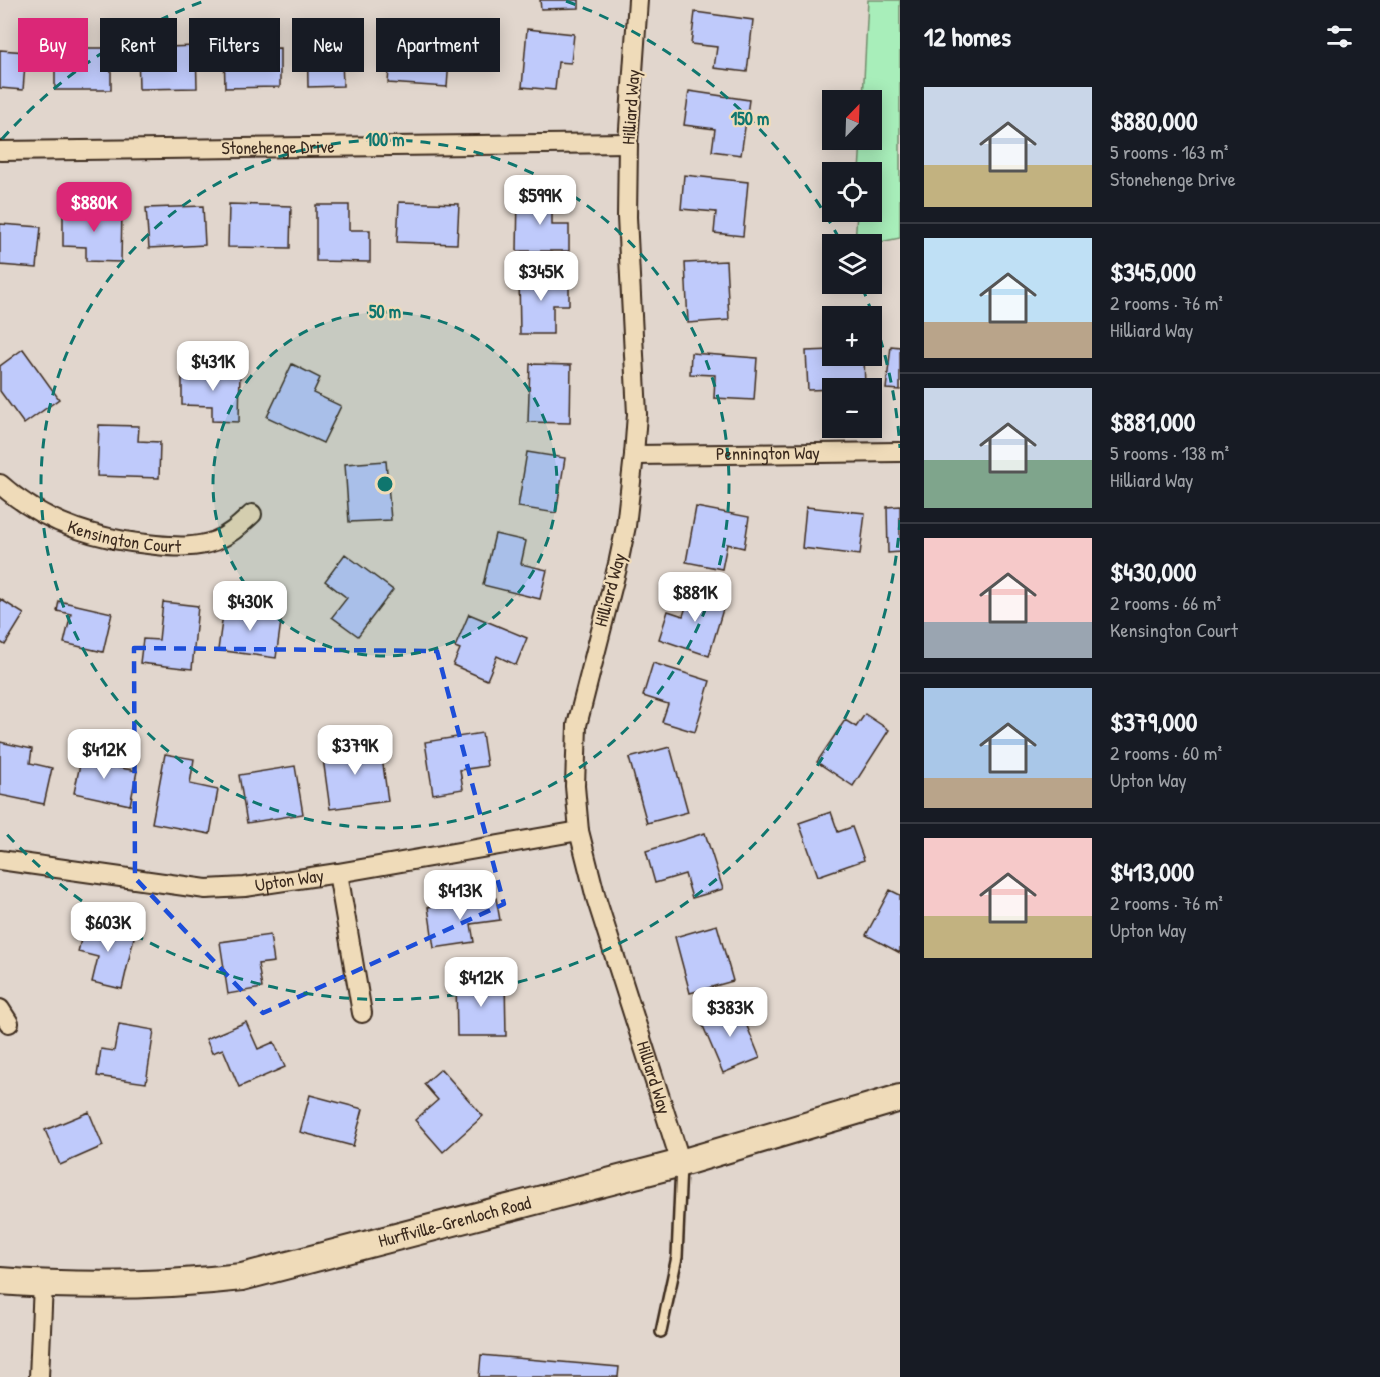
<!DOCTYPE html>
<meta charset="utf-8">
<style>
body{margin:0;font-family:"Patrick Hand",sans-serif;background:#20242c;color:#f1f3f6;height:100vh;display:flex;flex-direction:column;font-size:22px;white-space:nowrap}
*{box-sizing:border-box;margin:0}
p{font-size:20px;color:#9ea1a6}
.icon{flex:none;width:33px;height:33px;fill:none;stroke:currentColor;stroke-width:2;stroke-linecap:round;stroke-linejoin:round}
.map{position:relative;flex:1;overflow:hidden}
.details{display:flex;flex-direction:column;background:#171b24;width:480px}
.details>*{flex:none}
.hud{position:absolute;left:18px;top:18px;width:570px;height:54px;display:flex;gap:12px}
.needle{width:39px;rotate:23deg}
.tools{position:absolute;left:822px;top:90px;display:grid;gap:12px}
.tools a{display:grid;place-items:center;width:60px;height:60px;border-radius:0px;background:#171b24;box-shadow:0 3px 15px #0003;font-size:30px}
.price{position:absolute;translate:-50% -51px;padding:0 14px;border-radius:12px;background:#fff;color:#222;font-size:20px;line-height:39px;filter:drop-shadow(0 2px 3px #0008)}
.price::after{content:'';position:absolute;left:50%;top:36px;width:18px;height:14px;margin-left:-9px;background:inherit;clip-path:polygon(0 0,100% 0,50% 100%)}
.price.on{background:#db2777;color:#fff}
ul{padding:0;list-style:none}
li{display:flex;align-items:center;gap:18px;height:150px;padding:0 24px}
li+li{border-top:2px solid #363941}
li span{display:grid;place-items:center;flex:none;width:168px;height:120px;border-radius:0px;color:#555}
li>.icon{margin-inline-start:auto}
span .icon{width:72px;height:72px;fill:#fffc;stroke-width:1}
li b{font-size:26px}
h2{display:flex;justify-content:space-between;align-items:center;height:72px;padding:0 24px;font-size:26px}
.chip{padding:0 21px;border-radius:0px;background:#171b24;box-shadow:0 3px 15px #0003;font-size:21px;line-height:54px}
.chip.on{background:#db2777;color:#fff}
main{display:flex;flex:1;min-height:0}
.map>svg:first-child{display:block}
.green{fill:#a8eeba;stroke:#728c6c;stroke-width:1.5}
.building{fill:#bfcafb;stroke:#3b2a1e;stroke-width:1.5}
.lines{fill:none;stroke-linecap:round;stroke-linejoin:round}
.service-casing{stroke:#3b2a1e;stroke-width:14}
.minor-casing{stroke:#3b2a1e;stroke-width:22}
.secondary-casing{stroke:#3b2a1e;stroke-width:30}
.service{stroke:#efdbb9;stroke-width:9}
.minor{stroke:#efdbb9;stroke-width:18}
.secondary{stroke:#efdbb9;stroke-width:26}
.marked{fill:none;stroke:#1d4ed8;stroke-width:4.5;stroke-dasharray:12 8;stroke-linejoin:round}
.ring{fill:none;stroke:#0f766e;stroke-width:3;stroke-dasharray:10 8}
.labels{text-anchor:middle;stroke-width:4.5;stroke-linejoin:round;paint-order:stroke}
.street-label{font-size:18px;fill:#3b2a1e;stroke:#efdbb9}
.centre{fill:#0f766e;stroke:#efdbb9;stroke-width:3}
.ring-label{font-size:18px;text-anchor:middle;font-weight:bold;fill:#0f766e;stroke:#efdbb9;stroke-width:4.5;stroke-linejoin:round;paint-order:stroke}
</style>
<main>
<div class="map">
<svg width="900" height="1377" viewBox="0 0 900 1377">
<rect width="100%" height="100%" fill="#e1d6cd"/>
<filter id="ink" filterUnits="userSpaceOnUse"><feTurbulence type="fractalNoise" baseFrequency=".0167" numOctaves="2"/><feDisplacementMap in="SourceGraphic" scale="12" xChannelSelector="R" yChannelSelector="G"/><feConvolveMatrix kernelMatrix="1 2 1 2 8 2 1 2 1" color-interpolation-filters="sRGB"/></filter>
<g filter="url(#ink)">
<!-- green -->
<path class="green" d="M868,0H900V238L871,244H855L857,212H872V172H859L861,140H872V100H863Z"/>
<!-- building -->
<path class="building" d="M540,0H579V8L541,9Z
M695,12L753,20L747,72L714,68L717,47L691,44Z
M361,25L362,59H342L343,86L308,87L307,27Z
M527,29L574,34L571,63L558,62L555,90L522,87Z
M391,42L450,47L447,87L388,83Z
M196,46L197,88L139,89L138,48Z
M78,48H111V90H55V52H78Z
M280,48V87L225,88L224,49Z
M0,50L26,52L23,90L0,88Z
M689,91L749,100L741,155L712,151L715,129L684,125Z
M684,175L748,182L743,236L714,233L716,212L681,209Z
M518,195H552V225H569V251H517Z
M399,202L459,204L457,244L397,242Z
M229,204L291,206L290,248L228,247Z
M316,205H349V230H370V262L316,261Z
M203,206L205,245L149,248L146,208Z
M63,208L122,209L121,262L86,261V247L63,246Z
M0,224L41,227L37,268L0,265Z
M726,261L729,320L688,323L685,263Z
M519,275H569V305H553V334H520Z
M891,346L900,347V390L886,389Z
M23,349L59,399L24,424L0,391V366Z
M832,350V356H864L865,388L808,390L806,351Z
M691,353L757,358L754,400L714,398L715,375L690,374Z
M292,364L320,378L313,393L341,406L323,443L267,417Z
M530,364L571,365L570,423L528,422Z
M182,370L240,371L239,422L212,421V406L182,405Z
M99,425L139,426L138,441L160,442L159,478L97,476Z
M527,452L565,458L556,513L518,507Z
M386,461L391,520L349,522L345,464Z
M900,506V552L888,553L887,507Z
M696,507L749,517L744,548L727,544L722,569L686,562Z
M806,507L865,513L860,555L802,548Z
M495,534L526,541L521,564L547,570L540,599L483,585Z
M345,554L393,590L358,636L332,617L347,598L325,581Z
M692,589L726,599L709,656L659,639L668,611L683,616Z
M0,599L24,614L5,645L0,642Z
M59,601L112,613L103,652L64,643L71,614L57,611Z
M163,602L198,606L192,669L140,663L143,639L159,640Z
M224,607L282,614L276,658L218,650Z
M469,614L527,638L516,665L497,656L487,680L453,665L460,649L455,647Z
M653,663L710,681L695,732L662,722L668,704L643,696Z
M865,714L889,730L853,786L817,762L845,720L856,727Z
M482,733L487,766L460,770L463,789L433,794L425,742Z
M0,742L32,749L30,763L52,768L44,804L0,795Z
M380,743L388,801L330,809L322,751Z
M670,747L688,812L647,823L629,758Z
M83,750L101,754L99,764L137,771L130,805L74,793Z
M165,754L194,759L190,784L218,790L210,834L152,823Z
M295,766L303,814L247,823L239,775Z
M831,812L838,832L852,827L864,860L818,876L799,823Z
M705,833L723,889L692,898L685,874L655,883L646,851Z
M890,890L900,895V953L866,935Z
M496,898L500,920L471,924L474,942L434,948L428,907Z
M85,922L135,933L122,989L92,982L98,957L78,952Z
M717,925L733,981L690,993L675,937Z
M270,935L274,962L258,964L262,988L228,994L220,942Z
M456,979H505L506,1036H457Z
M738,1004L760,1058L723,1073L700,1019Z
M246,1022L258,1049L274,1042L285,1067L239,1087L223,1049L212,1053L206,1039Z
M119,1024L154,1030L146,1083L97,1076L101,1049L114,1051Z
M441,1069L483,1116L443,1152L415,1120L438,1100L424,1084Z
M310,1095L363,1109L353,1146L300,1132Z
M89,1112L103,1146L60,1165L45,1130Z
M481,1355L619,1367L618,1377H479Z"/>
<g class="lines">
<!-- service casing -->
<g class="service-casing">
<path id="service" d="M661,1332L677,1257L681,1165"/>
</g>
<!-- minor casing -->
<g class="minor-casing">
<g id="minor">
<path id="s1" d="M638,0L628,143L627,217L637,414L634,455L626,526L618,564L577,725L575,786L579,831L596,898L681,1163"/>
<path id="s2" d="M0,151L628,143"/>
<path id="s3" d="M634,455L900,452"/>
<path id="s4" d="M0,484C43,523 98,540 156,545C176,547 196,548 215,541C230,535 240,525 252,514"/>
<path id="s5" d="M0,860L206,889L245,887L338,873L579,831"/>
<path d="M338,873L362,1013"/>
<path d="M0,1009L9,1023"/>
<path d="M39,1377L43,1284"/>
</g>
</g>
<!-- secondary casing -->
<g class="secondary-casing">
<g id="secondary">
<path id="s6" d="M0,1281C80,1287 162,1286 242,1277L681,1163L900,1098"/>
</g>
</g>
<!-- service -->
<use href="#service" class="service"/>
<!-- minor -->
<use href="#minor" class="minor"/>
<!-- secondary -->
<use href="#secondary" class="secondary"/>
</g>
</g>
<!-- marked area -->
<path class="marked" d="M134,648L437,651L504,904L263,1013L135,878Z"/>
<!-- distance rings -->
<circle cx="385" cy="484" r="172" fill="#0f766e" fill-opacity=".12"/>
<g class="ring">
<circle cx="385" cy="484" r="172"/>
<circle cx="385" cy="484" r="344"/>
<path d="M900 520A516 516 0 0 1 2 829M2 139A516 516 0 0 1 204 1M566 1A516 516 0 0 1 841 242M862 287A516 516 0 0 1 900 448"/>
</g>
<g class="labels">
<!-- street labels -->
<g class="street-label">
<text transform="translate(631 107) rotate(-86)" y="6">Hilliard Way</text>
<text dy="6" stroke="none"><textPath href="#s2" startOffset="278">Stonehenge Drive</textPath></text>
<text dy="6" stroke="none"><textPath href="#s3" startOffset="134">Pennington Way</textPath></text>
<text dy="6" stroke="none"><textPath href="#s4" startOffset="138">Kensington Court</textPath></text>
<text transform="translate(610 590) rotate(-75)" y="6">Hilliard Way</text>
<text dy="6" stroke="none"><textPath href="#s5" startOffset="292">Upton Way</textPath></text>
<text dy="6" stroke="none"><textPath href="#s1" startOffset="1096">Hilliard Way</textPath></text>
<text dy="6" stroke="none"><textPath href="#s6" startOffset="462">Hurffville-Grenloch Road</textPath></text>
</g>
</g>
<circle cx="385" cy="484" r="9" class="centre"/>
<g class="ring-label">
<text x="750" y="125">150 m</text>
<text x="385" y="146">100 m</text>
<text x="385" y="318">50 m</text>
</g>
</svg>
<div class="tools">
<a><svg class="needle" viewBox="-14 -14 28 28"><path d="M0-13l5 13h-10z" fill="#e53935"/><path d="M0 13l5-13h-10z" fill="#9ea1a6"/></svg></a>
<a><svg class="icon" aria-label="locate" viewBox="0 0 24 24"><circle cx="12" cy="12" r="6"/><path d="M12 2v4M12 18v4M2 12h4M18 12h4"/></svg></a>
<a><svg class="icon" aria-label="layers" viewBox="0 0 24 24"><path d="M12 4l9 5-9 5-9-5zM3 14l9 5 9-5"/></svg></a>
<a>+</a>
<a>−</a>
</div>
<b class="price" style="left:540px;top:226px">$599K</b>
<b class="price on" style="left:94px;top:233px">$880K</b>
<b class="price" style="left:541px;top:302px">$345K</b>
<b class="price" style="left:213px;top:392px">$431K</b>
<b class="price" style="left:695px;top:623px">$881K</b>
<b class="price" style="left:250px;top:632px">$430K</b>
<b class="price" style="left:355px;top:776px">$379K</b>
<b class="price" style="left:104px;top:780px">$412K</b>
<b class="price" style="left:460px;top:921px">$413K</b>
<b class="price" style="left:108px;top:953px">$603K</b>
<b class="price" style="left:481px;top:1008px">$412K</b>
<b class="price" style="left:730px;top:1038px">$383K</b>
<div class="hud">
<a class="chip on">Buy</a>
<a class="chip">Rent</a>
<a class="chip">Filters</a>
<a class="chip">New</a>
<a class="chip">Apartment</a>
</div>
</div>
<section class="details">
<h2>12 homes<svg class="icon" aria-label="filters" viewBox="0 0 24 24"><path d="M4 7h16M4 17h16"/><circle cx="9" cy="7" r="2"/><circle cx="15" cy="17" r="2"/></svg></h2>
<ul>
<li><span style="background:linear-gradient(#c9d6e8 65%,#c2b280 0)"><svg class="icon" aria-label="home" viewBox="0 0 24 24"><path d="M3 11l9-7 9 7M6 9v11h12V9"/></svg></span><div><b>$880,000</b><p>5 rooms · 163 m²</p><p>Stonehenge Drive</p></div></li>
<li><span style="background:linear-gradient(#bfe0f5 70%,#b9a48a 0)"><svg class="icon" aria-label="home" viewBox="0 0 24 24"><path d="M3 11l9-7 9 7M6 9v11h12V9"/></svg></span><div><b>$345,000</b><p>2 rooms · 76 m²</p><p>Hilliard Way</p></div></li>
<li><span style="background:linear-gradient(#c9d6e8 60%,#7fa58c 0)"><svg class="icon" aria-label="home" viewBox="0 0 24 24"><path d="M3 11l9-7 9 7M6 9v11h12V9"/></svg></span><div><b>$881,000</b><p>5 rooms · 138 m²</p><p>Hilliard Way</p></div></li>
<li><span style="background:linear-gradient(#f6c9c9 70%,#9aa5b1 0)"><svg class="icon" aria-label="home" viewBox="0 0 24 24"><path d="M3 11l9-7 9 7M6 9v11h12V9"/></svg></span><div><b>$430,000</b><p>2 rooms · 66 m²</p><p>Kensington Court</p></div></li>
<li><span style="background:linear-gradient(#a9c7e8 75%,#b9a48a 0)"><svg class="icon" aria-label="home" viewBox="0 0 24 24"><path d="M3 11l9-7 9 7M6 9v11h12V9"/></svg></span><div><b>$379,000</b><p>2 rooms · 60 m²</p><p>Upton Way</p></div></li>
<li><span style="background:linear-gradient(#f6c9c9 65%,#c2b280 0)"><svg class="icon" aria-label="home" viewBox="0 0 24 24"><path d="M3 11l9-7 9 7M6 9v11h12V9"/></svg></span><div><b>$413,000</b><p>2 rooms · 76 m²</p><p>Upton Way</p></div></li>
</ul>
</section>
</main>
